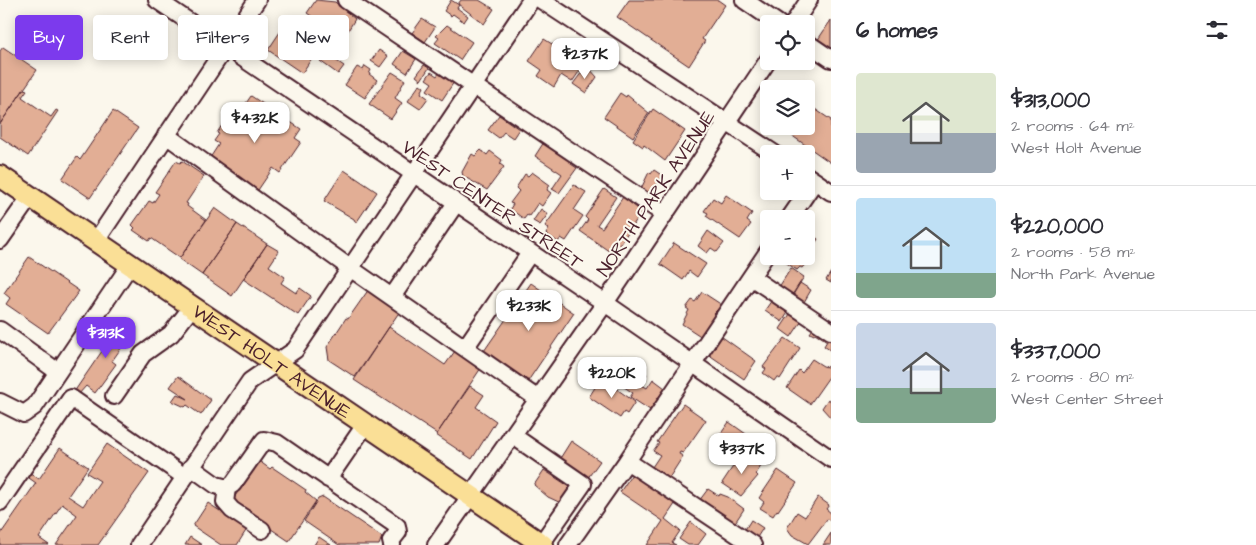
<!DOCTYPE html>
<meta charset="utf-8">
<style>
body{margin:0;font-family:"Architects Daughter",sans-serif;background:#f2f2f3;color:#2b2b33;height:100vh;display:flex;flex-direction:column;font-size:19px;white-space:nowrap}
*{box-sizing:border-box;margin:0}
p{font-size:16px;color:#7c7c81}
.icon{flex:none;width:28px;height:28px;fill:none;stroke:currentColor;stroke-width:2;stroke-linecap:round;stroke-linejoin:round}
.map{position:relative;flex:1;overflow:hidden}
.details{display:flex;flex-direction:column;background:#fff;width:425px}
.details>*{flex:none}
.hud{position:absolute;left:15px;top:15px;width:475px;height:45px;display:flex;gap:10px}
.tools{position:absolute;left:760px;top:15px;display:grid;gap:10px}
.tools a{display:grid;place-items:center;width:55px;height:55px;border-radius:5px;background:#fff;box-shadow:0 2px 12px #0003;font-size:25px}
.price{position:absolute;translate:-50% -42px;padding:0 11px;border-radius:10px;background:#fff;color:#222;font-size:16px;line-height:32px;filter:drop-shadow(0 1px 2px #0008)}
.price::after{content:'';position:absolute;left:50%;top:30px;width:15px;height:11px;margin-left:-8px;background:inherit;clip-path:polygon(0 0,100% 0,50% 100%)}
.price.selected{background:#7c3aed;color:#fff}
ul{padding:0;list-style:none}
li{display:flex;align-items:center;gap:15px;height:125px;padding:0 25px}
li+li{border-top:1px solid #e1e1e2}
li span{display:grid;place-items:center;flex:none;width:140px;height:100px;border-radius:5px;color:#555}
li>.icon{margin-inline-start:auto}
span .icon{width:60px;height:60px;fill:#fffc;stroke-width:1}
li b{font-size:21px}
h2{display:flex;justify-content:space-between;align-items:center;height:60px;padding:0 25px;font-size:21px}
.pill{padding:0 18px;border-radius:5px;background:#fff;box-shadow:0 2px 12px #0003;font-size:18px;line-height:45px}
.pill.selected{background:#7c3aed;color:#fff}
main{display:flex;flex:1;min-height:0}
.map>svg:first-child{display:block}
.building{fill:#e2ae95;stroke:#4a1f2b}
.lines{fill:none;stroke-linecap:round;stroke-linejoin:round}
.minor-casing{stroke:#4a1f2b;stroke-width:20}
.major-casing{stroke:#4a1f2b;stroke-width:24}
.minor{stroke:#fbf7ec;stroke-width:16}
.major{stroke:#fadf96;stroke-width:20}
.labels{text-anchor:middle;stroke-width:4;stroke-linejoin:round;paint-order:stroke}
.street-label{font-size:19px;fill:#4a1f2b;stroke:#fbf7ec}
</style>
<main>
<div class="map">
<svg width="831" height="545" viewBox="0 0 831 545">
<rect width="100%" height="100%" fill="#fbf7ec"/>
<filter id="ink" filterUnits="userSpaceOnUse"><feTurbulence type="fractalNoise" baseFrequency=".02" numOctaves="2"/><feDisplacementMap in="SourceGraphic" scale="10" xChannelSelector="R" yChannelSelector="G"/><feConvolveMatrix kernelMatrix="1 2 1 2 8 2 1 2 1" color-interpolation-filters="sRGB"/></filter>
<g filter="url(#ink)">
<!-- building -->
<path class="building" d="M316,0L335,2L355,19L341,42L331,35L334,32L307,13Z
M451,0L459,5L457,8L468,16L464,22L453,14L451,16L444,11Z
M461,0H479L494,9L484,24L458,4Z
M629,0H718L725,5L702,39L705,41L689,66L617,17Z
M422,19L435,27L425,42L412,33Z
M831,20V50L817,41Z
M286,23L320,46L302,73L268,50Z
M447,25L472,42L460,60L435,43L439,38L436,36Z
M544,39L579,61L583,66L572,82L561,75L554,87L538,76L542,70L529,61Z
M3,47L37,70L0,124V51Z
M379,50L388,56L380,67L371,61Z
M403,51L416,59L407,73L394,64Z
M325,53L344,66L338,74L320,61Z
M424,65L429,68L421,80L416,76Z
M365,66L371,70L369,74L377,80L365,98L345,85L357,67L363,70Z
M585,68L588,70L589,68L597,77L586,93L573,84Z
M392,72L405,80L395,98L402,103L391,119L369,104Z
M431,72L437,76L440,72L454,82L442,100L427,90L432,83L426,79Z
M420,84L424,87L421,93L428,98L420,109L408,101Z
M24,89L27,90L22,97L51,117L56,110L58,111L28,156L0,137V124Z
M620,93L626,97L627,95L649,113L633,137L604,117Z
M251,96L301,129L295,138L301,142L280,173L273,168L256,193L208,161L219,144L214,141L219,134L217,133L229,114L231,116L236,109L240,112Z
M806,103L831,120V163L781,128L782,126H806Z
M653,109L685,131L665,161L644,145L643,147L633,140Z
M113,111L138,128L90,198L62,179L77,157L80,160Z
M499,115L519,129L513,138L504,132L499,138L488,130Z
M544,142L573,162L571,164L577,168L559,193L552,189L562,174L535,156Z
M481,150L487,155L490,151L502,160L500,164L504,167L487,190L463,176L462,172L472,154L475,156Z
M176,161L180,163L182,161L204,176L186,203L188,204L187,206L206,220L180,258L151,238L149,241L133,230L135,228L132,225L149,201L153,203L159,194L155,192Z
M344,170L377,192L356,223L354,219L324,201Z
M654,170L663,176L647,199L639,193L649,172L651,174Z
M532,172L550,185L547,190L551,193L542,206L538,203L529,216L527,215L524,219L510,209L513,204L510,203L519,191L516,188L525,174L528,176Z
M574,185L586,192L574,210L583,216L566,241L561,238L558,242L546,234L549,229L545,226Z
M604,189L616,197L597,225L602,228L623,197L642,212L613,254L580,231L588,220L585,217Z
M726,195L752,213L747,221L751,224L740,239L706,216L708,213L704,211L713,198L721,203Z
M215,208L237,224L202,275L179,259Z
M541,209L548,214L540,225L533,221Z
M237,224L267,244L232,296L202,275Z
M708,231L724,243L717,252L711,248L707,253L698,246Z
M806,231L818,239L804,260L807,262L802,268L800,267L797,270L782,260L785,256H806Z
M674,243L706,264L697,277L689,271L683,280L660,264Z
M267,244L279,251L269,266L285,277L281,283L296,293L300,288L311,296L298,315L243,279Z
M29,257L79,291L48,333L6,304L10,298L4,293Z
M791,268L804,277L792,295L779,287Z
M831,272V283L826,280Z
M531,283L574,313L528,381L484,351Z
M800,283L811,290L804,302L793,295Z
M369,289L400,311L355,377L329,360L327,347L346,318L348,319Z
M702,292L722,305L713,314L716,316L702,337L682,324L689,310L686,308L692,300L695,302Z
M772,300L789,311L782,322L765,310Z
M792,311L803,319L791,337L780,329Z
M124,319L136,327L112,361L116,364L95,393L86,386L78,395L74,392Z
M815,326L831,338V351L824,346L827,341L815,333L814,335L810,333Z
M389,327L445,365L455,351L481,368L437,434L354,380Z
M718,334L756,361L744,379L705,352Z
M785,338L800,348L780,379L777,377L774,381L763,373L766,369L763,367Z
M621,356L647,374L642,385L647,388L653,379L665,388L650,410L630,397L633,393L604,373L611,362L615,364Z
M812,359L823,366L827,367L831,365V374L810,404L787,388L799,370L802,373Z
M178,376L211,400L201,415L187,405L185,407L172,401L177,394L188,399L170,387Z
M601,378L635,402L627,414L624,412L620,418L589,397Z
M470,386L484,395L476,407L496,421L472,459L436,435Z
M828,399L831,401V418L822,408Z
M683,404L706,420L683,453L680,452L679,454L683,456L669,478L652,467L660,455L653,451L659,443L657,442Z
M729,422L746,434L726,460L719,456L723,451L713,445Z
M571,441L600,461L587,479L559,460Z
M107,444L149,473L98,545H56L77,515L62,504L39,538L49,545H0V535L36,483L26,476L29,472L39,479L60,448L88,467L68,496L83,506L100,481L87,473Z
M742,453L761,466L756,474L758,476L741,496L722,483Z
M259,461L270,469L272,467L306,490L305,492L316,501L289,541L231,502Z
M544,470L573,489L563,504L548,497L534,485Z
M778,470L797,483L778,511L777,510L773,516L760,508L764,502L759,498Z
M634,471L677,501L665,519L680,531L672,543L676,545H647L663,521L620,492Z
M708,489L719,496L720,494L728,497L744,509L734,524L699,501Z
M323,497L382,537L379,545H339L304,521L318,499Z
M818,497L829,505L826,509L831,513V521L827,519L808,544L792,535L787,528L797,512L805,517Z
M208,503L247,529L237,545H221L193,526Z
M751,520L763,528L756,539L744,531Z
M691,522L706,534L698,545H688L679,539Z
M831,533V545H823Z
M190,537L202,545H185Z
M319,537L331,545H314Z"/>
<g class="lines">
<!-- minor casing -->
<g class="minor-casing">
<path id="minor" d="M157,0L605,303L831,459
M346,0L664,214
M541,0L775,154
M744,0L779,24
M793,24L809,0
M806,42L831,59
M166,135L350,268L538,399
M806,175L831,192
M789,219L815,181
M0,240L30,197
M96,241L257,0
M751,277L831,331
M392,297L456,203
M0,330L58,372
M465,348L530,253
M114,396L143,354L171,334L192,307
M0,402L24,414L35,406L130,265
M512,435L583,484L541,544
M191,467L216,485L227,488L233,484L264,440L277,443L397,526L398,532L391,541L392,545
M328,479L365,425
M227,488L225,502L232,510L262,530
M0,502L71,398L185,477
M139,545L250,381L295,350L531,0
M436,545L605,303L769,59
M568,545L627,461
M753,545L627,461L769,250"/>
</g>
<!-- major casing -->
<g class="major-casing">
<g id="major">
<path id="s1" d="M0,176L543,545"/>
</g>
</g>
<!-- minor -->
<use href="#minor" class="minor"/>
<!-- major -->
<use href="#major" class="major"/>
</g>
</g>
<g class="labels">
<!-- street labels -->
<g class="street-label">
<text transform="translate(655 193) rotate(-56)" y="7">NORTH PARK AVENUE</text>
<text transform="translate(493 204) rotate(34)" y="7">WEST CENTER STREET</text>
<text dy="7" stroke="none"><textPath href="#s1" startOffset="329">WEST HOLT AVENUE</textPath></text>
</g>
</g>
</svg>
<div class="tools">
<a><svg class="icon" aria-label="locate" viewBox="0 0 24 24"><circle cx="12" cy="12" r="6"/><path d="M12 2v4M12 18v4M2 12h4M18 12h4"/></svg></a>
<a><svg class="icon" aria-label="layers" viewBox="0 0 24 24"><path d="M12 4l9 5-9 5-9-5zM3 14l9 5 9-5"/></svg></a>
<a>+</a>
<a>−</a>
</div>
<b class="price" style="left:585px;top:80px">$237K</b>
<b class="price" style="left:255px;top:144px">$432K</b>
<b class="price" style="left:529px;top:332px">$233K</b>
<b class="price selected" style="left:106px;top:359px">$313K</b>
<b class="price" style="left:612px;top:399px">$220K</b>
<b class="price" style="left:742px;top:475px">$337K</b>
<div class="hud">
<a class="pill selected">Buy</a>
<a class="pill">Rent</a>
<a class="pill">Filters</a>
<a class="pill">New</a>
</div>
</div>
<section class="details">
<h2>6 homes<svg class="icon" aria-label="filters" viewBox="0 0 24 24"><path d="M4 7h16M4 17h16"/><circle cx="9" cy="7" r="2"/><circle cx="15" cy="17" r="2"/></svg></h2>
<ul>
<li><span style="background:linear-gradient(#dfe7d0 60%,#9aa5b1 0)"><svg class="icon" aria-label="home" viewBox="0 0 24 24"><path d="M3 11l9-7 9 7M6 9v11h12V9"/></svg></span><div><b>$313,000</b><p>2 rooms · 64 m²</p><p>West Holt Avenue</p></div></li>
<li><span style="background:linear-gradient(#bfe0f5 75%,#7fa58c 0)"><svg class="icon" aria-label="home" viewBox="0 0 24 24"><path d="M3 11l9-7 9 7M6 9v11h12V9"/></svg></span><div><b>$220,000</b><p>2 rooms · 58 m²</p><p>North Park Avenue</p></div></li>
<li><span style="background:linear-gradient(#c9d6e8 65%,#7fa58c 0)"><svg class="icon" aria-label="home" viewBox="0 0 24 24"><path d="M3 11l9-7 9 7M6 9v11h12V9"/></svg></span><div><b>$337,000</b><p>2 rooms · 80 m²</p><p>West Center Street</p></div></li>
</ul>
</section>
</main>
